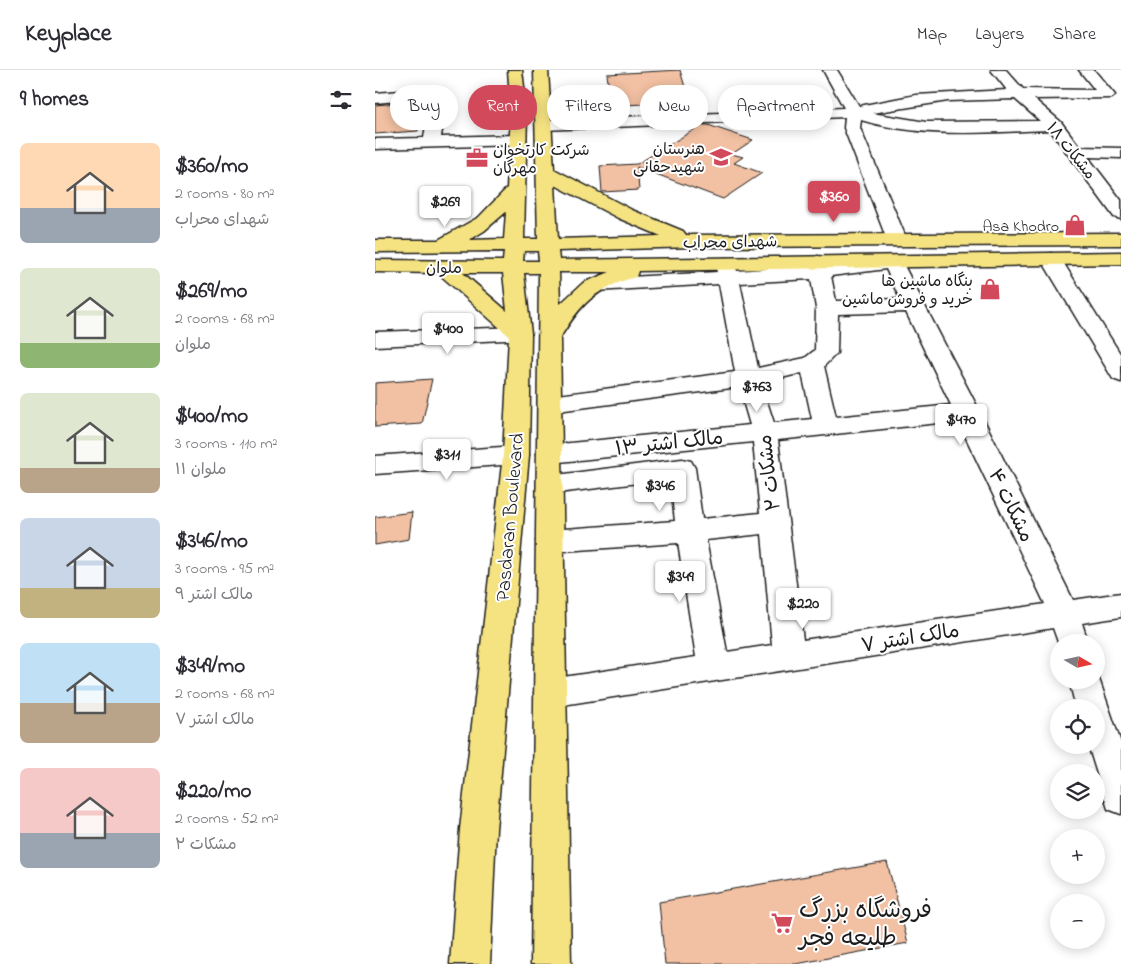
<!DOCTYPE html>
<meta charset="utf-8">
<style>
body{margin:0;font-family:"Indie Flower","Playpen Sans Arabic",sans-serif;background:#f2f2f3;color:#2b2b33;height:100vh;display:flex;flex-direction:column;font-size:19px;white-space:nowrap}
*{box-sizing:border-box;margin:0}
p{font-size:16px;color:#7c7c81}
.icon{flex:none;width:28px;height:28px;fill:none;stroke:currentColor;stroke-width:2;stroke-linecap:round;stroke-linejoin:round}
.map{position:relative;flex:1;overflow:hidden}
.panel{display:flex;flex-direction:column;background:#fff;width:375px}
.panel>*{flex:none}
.hud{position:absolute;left:15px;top:15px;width:475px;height:45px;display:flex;gap:10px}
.needle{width:32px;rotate:99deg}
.fabs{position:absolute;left:675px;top:564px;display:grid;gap:10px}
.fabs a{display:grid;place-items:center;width:55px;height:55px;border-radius:50%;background:#fff;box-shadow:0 2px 12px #0003;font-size:25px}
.price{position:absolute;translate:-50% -42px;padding:0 11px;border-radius:5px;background:#fff;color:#222;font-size:16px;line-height:32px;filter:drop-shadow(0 1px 2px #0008)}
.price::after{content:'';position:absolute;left:50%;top:30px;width:15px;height:11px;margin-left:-8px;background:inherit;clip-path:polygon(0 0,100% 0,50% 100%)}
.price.selected{background:#d1495b;color:#fff}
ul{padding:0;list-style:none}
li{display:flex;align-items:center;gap:15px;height:125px;padding:0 20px}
li span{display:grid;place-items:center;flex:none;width:140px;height:100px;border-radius:8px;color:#555}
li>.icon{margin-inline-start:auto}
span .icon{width:60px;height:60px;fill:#fffc;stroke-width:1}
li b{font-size:21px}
h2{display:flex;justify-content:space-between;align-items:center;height:60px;padding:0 20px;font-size:21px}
.tag{padding:0 18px;border-radius:22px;background:#fff;box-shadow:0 2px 12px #0003;font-size:18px;line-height:45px}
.tag.selected{background:#d1495b;color:#fff}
header{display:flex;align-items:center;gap:30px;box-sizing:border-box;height:70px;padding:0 25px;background:#fff;border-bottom:1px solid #e1e1e2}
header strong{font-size:24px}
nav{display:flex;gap:28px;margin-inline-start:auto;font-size:18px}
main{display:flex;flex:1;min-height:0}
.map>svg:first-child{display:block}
.building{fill:#f2c0a2;stroke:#1c1c1c}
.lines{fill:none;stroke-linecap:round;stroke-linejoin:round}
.minor-casing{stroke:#1c1c1c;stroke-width:3}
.major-casing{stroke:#1c1c1c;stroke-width:3}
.minor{fill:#fff;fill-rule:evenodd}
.major{fill:#f5e382;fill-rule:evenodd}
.labels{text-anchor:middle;stroke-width:4;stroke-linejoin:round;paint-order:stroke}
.far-poi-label{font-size:16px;fill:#1c1c1c;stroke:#fff;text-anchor:end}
.far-street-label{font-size:16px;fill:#1c1c1c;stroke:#fff}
.street-label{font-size:20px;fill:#1c1c1c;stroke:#fff}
.near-poi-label{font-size:24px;fill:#1c1c1c;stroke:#fff;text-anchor:start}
</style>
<header>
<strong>Keyplace</strong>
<nav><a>Map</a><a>Layers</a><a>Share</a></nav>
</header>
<main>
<section class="panel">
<h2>9 homes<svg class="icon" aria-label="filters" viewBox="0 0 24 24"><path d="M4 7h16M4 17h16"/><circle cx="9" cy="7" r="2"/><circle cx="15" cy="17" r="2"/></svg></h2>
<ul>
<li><span style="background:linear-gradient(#ffd9b3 65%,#9aa5b1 0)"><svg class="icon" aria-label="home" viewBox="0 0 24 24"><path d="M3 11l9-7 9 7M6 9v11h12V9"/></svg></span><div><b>$360/mo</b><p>2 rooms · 80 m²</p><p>شهدای محراب</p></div></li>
<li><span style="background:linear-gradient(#dfe7d0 75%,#8fb573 0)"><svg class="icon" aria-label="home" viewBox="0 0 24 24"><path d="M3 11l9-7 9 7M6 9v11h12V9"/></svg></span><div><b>$269/mo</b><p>2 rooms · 68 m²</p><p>ملوان</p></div></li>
<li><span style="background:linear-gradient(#dfe7d0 75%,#b9a48a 0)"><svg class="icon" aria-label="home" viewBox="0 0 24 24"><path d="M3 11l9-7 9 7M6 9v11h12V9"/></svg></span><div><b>$400/mo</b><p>3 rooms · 110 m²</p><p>ملوان ۱۱</p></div></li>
<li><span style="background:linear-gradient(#c9d6e8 70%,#c2b280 0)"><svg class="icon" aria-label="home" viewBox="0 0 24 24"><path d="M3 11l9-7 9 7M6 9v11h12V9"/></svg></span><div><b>$346/mo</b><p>3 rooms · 95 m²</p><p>مالک اشتر ۹</p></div></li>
<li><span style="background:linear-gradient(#bfe0f5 60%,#b9a48a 0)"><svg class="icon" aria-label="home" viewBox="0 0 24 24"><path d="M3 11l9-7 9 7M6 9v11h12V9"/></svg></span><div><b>$349/mo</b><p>2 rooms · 68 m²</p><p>مالک اشتر ۷</p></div></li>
<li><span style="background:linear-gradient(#f6c9c9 65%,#9aa5b1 0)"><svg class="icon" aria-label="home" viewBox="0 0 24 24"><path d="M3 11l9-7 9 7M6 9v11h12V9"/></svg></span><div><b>$220/mo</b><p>2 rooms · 52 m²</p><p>مشکات ۲</p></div></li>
</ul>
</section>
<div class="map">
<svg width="746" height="894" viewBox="0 0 746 894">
<rect width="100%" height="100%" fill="#fff"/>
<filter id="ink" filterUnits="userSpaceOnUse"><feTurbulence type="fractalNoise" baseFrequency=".02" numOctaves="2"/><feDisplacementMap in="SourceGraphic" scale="10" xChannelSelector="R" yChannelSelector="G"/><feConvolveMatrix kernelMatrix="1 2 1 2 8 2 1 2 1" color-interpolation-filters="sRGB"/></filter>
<g filter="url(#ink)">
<!-- building -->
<path class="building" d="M305,0L314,31L236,36L232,4Z
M48,31L43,61L0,64V35Z
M327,55H333L378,70L357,84L368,87L359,93L387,103L348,129L262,97L264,120L227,122L225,96L262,94Z
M57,309L47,354L0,357V313Z
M37,442L34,469L0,475V447Z
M512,792L533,873L421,894H290L284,832Z"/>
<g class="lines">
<!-- minor casing -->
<g class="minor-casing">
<path id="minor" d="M448,0H462L484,36L541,25L632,20L616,0H631L648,19L720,20L704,0H719L740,25L737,28L659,29L686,52L705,77L746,78V88L713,87L746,130V149L739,147L675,60C613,62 547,69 486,50L485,58L532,170L529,174H515L512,170L469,58L470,47L169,60L161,55L169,50L469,38ZM640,29L665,51L551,52L497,43L573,31Z
M64,18L72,23L66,67L143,65L149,66L151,70L149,74L143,75L0,79V69L49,68L55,28L0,33V23Z
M676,183L683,185L686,189L746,285V312L738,309L666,189L669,185Z
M443,186L450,188L454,194L518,186L525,188L605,342L698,530L746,523V547L707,553L713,572H684V575L678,558L175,637L164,633L159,623L164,613L175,609L321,587L303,473L175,482L165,479L161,471L165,463L175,460L300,451L295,409L175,424L166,421L162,414L166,407L307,389L316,391L320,398L327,449L385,443L378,372L175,393L166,390L162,384L166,378L175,375L375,355L364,317L175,342L166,340L163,334L166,328L175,326L360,302L344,214L220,221L213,219L210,215L213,211L220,209L342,202L340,194L343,190L350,188L357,190L362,201L434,196L433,192L436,188ZM511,199L525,229L461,231L456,206ZM436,209L441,238L440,280L430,288L383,298L365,213ZM531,242L576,335L461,347L449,296L462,283L463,244ZM427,303L437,349L399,353L386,313ZM583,351L670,534L428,570L403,370ZM387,464L397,575L352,582L331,470Z
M145,257L153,259L156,264L153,269L0,276V262Z
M141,376L150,379L154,385L150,391L141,394L0,404V386Z
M721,600L746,673V744L733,739L713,675H721V638H701L694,610H721Z"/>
</g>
<!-- major casing -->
<g class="major-casing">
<path id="major" d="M133,0H147L152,43L149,169H163L159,0H173L179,99L257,140L308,161L311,165L746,163V175L319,177L183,181L184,190L746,182V194L263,201L261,207C221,218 206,233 185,268L196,894H156L164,203H149L156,264L154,385L121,759L115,894H75L85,759L128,385L134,266L63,203L0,202V190L128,191L129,181L0,182V170H63L104,147L132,118L136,43ZM180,115L243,148L286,166L183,169ZM131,142L129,169L94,170L109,161ZM149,181H163L164,191H148ZM184,202H235L208,213L185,234ZM88,203H128L132,241Z"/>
</g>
<!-- minor -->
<use href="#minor" class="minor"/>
<!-- major -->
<use href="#major" class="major"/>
</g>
</g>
<!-- icons -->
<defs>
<g id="school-bare" transform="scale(1.725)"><path d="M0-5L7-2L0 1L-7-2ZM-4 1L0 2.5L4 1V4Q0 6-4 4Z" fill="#d1495b" stroke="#fff" stroke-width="2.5" paint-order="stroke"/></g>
<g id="office-bare" transform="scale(1.725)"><path d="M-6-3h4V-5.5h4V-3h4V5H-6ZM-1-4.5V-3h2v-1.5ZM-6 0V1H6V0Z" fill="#d1495b" stroke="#fff" stroke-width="2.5" paint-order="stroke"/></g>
<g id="shop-bare" transform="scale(1.725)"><path d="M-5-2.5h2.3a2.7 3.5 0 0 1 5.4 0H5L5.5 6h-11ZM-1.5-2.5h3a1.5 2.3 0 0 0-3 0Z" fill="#d1495b" stroke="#fff" stroke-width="2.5" paint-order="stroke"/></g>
<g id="supermarket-bare" transform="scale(1.725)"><path d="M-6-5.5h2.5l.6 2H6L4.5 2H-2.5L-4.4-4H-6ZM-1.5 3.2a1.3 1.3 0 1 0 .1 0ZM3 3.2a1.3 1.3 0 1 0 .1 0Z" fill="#d1495b" stroke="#fff" stroke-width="2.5" paint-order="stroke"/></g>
</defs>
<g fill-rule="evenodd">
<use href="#school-bare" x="346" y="87"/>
<use href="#office-bare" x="102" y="88"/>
<use href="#shop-bare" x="700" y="155"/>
<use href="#shop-bare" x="615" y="219"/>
<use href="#supermarket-bare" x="407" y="853"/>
</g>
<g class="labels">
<!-- far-poi labels -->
<g class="far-poi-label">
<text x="330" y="84">هنرستان<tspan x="330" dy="18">شهیدحقانی</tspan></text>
<text x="118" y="85" text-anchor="start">شرکت کارتخوان<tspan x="118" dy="18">مهرگان</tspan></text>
<text x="684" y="161">Asa Khodro</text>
<text x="598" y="216">بنگاه ماشین ها<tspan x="598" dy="18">خرید و فروش ماشین</tspan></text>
</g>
<!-- far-street labels -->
<g class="far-street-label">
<text transform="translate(697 80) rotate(51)" y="6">مشکات ۱۸</text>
<text transform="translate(355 171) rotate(-1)" y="6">شهدای محراب</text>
<text x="69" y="203">ملوان</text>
</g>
<!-- street labels -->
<g class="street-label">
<text transform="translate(294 372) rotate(-6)" y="7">مالک اشتر ۱۳</text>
<text transform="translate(393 403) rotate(-97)" y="7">مشکات ۲</text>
<text transform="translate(637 435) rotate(64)" y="7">مشکات ۴</text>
<text transform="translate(134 447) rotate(-85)" y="7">Pasdaran Boulevard</text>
<text transform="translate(535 567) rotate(-9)" y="7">مالک اشتر ۷</text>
</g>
<!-- near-poi labels -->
<g class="near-poi-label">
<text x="424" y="847">فروشگاه بزرگ<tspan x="424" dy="28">طلیعه فجر</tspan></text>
</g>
</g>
</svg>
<div class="fabs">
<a><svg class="needle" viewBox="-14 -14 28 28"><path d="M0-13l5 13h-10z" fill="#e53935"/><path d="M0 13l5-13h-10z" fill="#7c7c81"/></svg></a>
<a><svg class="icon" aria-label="locate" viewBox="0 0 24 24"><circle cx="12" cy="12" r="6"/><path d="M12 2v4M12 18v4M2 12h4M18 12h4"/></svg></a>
<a><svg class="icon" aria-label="layers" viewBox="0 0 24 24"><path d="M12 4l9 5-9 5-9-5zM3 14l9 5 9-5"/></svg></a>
<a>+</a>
<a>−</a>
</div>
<b class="price selected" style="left:459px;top:153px">$360</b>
<b class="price" style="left:70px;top:158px">$269</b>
<b class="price" style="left:73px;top:285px">$400</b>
<b class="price" style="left:382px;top:343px">$763</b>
<b class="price" style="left:586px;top:376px">$470</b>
<b class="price" style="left:72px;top:411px">$311</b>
<b class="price" style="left:285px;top:442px">$346</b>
<b class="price" style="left:305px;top:533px">$349</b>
<b class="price" style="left:428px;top:560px">$220</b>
<div class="hud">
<a class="tag">Buy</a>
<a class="tag selected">Rent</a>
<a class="tag">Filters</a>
<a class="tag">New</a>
<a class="tag">Apartment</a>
</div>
</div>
</main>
